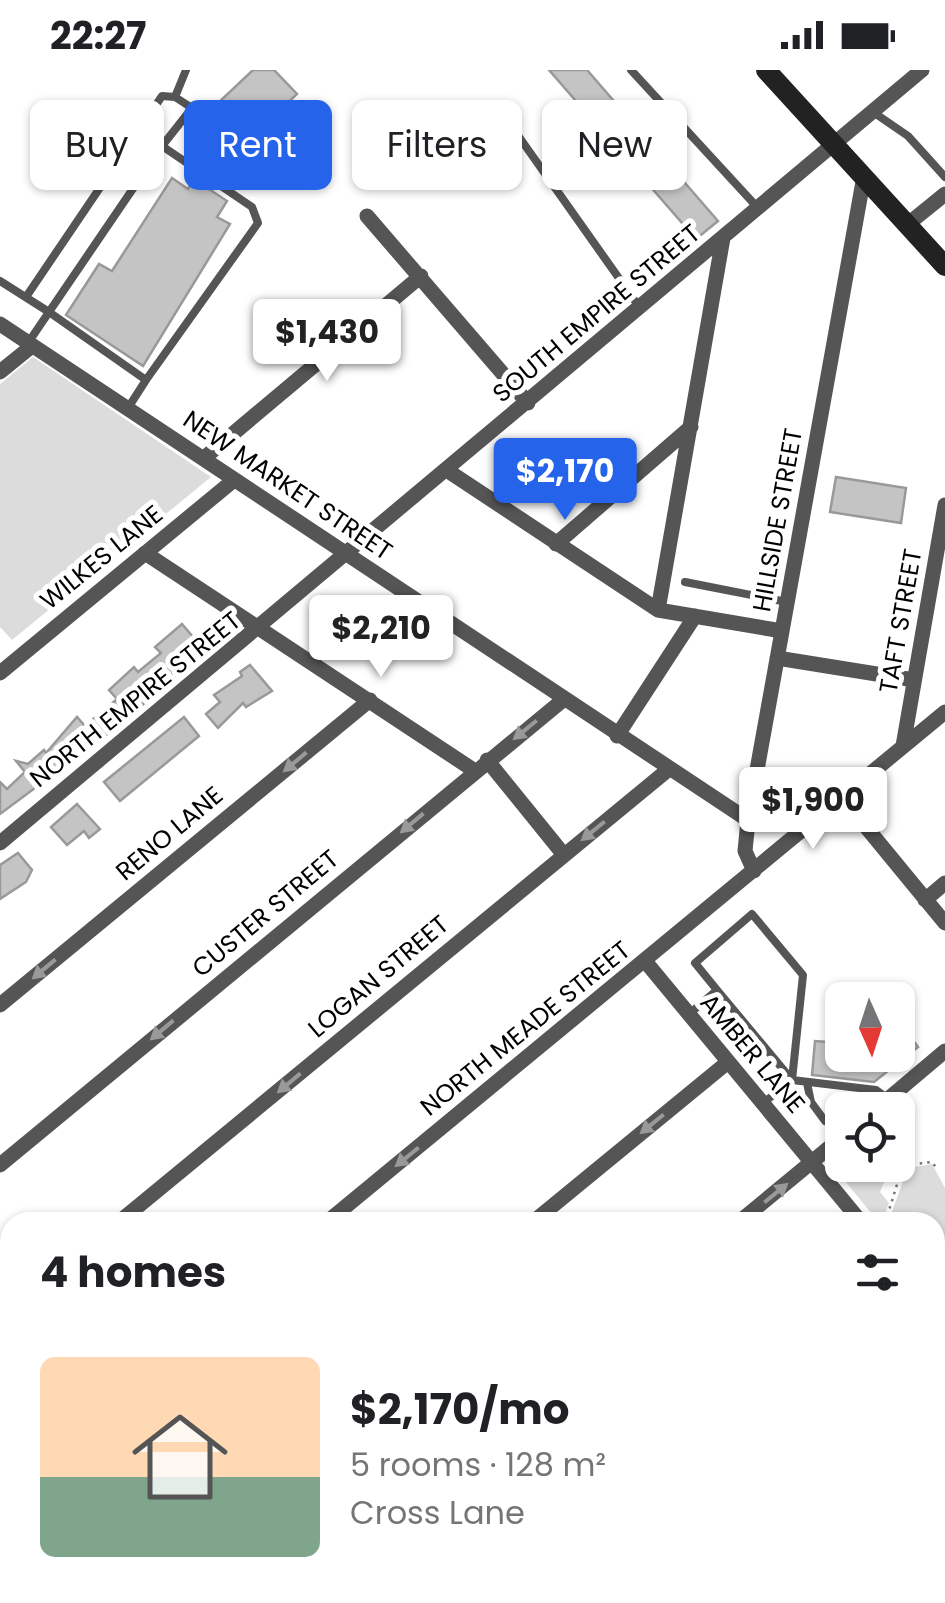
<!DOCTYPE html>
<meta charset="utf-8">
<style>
body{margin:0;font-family:Poppins,sans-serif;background:#f2f2f2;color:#202124;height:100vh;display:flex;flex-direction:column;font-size:38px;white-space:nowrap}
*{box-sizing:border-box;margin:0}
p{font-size:32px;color:#757577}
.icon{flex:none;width:55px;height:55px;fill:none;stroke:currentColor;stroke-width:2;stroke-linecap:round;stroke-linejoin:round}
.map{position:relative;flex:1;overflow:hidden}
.drawer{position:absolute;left:0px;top:1142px;width:945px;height:392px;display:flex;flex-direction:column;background:#fff;border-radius:30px 30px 0 0;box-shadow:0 2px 8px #0004}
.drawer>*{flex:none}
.hud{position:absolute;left:30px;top:30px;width:885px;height:90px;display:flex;gap:20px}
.needle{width:65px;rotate:177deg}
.tools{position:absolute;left:825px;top:912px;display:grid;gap:20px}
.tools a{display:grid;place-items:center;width:90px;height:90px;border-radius:15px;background:#fff;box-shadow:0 2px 8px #0004;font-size:50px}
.price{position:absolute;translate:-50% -85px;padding:0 22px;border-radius:10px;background:#fff;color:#222;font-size:32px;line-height:65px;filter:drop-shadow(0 2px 5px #0008)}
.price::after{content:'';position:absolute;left:50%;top:60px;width:30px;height:22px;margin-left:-15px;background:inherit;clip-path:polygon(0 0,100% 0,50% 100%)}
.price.on{background:#2563eb;color:#fff}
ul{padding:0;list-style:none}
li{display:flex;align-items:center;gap:30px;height:250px;padding:0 40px}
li+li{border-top:2px solid #e0e0e0}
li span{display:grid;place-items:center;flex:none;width:280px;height:200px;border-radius:15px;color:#555}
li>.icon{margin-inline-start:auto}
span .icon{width:120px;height:120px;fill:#fffc;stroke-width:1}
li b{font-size:42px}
h2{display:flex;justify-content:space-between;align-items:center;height:120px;padding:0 40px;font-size:42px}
.chip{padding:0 35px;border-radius:15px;background:#fff;box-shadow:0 2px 8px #0004;font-size:35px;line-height:90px}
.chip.on{background:#2563eb;color:#fff}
.status{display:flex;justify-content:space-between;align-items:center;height:70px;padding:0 50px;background:#fff;direction:ltr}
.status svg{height:28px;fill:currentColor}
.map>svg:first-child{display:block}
.green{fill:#dcdcdc}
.building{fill:#c4c4c4;stroke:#999;stroke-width:2.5}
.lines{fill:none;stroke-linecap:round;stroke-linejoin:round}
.primary-casing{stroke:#dbdbdb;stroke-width:30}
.path{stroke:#777;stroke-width:2.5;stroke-dasharray:2.5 5;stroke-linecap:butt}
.lane{stroke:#555;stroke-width:8}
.street{stroke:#555;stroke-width:15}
.secondary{stroke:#222;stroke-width:20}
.primary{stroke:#000;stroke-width:25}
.oneway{fill:#999}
.labels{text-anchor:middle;stroke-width:10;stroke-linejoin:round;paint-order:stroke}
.street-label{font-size:25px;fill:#000;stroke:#fff}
</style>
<div class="status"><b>22:27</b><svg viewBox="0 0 49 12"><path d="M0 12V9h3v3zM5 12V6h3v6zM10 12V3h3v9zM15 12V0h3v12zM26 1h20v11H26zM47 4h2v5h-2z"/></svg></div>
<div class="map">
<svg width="945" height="1533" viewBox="0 0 945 1533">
<rect width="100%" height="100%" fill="#fff"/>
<!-- green -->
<path class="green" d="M33,287L211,407L12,570L0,557V314Z
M842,1085V1095H891L880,1122L889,1133L883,1149L877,1150L835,1099Z
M932,1094L945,1118V1231L935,1219V1152H888L908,1098Z"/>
<!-- building -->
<path class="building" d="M253,0H274L297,24L251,68L218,33Z
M549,0H587L718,151L696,169Z
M172,108L188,119L194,109L227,131L217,147L230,154L143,296L66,245L99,194L112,201Z
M836,407L906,418L901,453L830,442Z
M182,554L206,582L174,607L167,599L154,610L161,618L125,651L0,744V712L7,719L25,702L16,691L28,694L44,680L46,683L77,647L85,656L117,629L109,620L134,597L138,602L161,583L155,577Z
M250,595L272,621L246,637L243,633L218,658L206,644L220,632L214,625L242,606L240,602Z
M184,647L199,666L120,731L104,712Z
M77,734L100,759L89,768L84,761L67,775L51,757Z
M18,783L32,800L26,812L0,829V795Z
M898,950L918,977L874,1012L812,1005L815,971L842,973V985H898Z"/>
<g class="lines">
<!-- primary casing -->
<g class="primary-casing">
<path id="primary" d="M0,1243L10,1249
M423,1525L435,1533"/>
</g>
<!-- path -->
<path class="path" d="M900,1080L906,1095L932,1092L938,1100
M883,1152C894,1134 894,1114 906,1095"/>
<!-- lane -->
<path class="lane" d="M631,0L758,138
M175,27L186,0
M873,42L908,66L945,107
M512,57L640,238
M0,211L49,242L162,76L252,137L258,153L146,310
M26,227L162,26L175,27L192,38L162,76
M28,273L49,242L146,310L128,338
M685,512L787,532
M717,920L792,1010L876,1020L888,1029
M688,945L717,920L695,893L752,844L803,905L792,1010L762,1034
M807,1013L811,1032L825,1051
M623,1525L629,1533"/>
<!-- street -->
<path class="street" d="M367,146L528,333
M908,154L945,124
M0,254L748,750
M0,302L32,276
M204,388L421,206
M448,401L658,540L782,561
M556,474L691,357
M145,483L475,701
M658,540L723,168
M777,588L914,610
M0,603L234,410
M617,666L695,546
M903,676L945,435
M487,690L564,785
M843,729L945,853
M0,773L922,0
M754,801L745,781L748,750L864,106
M925,830L945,813
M645,891L861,1152
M0,935L370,630
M875,1040L945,981
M0,1095L563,630
M119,1152L669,699
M327,1152L945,642
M533,1152L728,992
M739,1152L842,1067
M935,1243L945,1256
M935,1338L945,1329
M935,1510L945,1501
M273,1533L283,1525
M492,1533L502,1525
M697,1533L707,1525
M907,1533L917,1525"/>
<!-- secondary -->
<path class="secondary" d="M766,0L945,196"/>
<!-- primary -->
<use href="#primary" class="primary"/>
</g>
<!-- one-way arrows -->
<defs><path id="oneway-solid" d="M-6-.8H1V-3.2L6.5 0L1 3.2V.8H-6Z" transform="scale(2.5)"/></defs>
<g class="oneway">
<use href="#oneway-solid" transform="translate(525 660) rotate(141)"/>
<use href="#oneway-solid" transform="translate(295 692) rotate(140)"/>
<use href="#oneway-solid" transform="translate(412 753) rotate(140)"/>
<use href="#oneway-solid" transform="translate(593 761) rotate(141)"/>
<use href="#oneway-solid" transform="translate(44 899) rotate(140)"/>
<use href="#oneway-solid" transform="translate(162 960) rotate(140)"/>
<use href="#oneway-solid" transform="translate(289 1013) rotate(140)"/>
<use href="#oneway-solid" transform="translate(652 1054) rotate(141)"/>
<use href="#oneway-solid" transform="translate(407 1087) rotate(141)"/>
<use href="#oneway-solid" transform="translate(776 1123) rotate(-39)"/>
</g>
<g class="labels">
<!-- street labels -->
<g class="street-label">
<text transform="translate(596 243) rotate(-40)" y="9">SOUTH EMPIRE STREET</text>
<text transform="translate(288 415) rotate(34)" y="9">NEW MARKET STREET</text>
<text transform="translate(777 450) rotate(-80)" y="9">HILLSIDE STREET</text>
<text transform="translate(101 487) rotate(-39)" y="9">WILKES LANE</text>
<text transform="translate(900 551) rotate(-80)" y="9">TAFT STREET</text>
<text transform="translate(135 629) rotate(-39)" y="9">NORTH EMPIRE STREET</text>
<text transform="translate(169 763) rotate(-40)" y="9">RENO LANE</text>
<text transform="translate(265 843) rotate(-40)" y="9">CUSTER STREET</text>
<text transform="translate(378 906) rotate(-40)" y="9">LOGAN STREET</text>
<text transform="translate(525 958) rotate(-39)" y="9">NORTH MEADE STREET</text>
<text transform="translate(753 983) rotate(50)" y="9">AMBER LANE</text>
</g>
</g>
</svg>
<div class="tools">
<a><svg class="needle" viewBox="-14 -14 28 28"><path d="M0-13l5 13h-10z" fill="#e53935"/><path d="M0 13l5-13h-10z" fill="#757577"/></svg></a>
<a><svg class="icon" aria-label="locate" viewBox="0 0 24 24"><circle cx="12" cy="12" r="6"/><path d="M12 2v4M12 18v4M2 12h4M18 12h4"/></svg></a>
</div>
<b class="price" style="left:327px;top:314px">$1,430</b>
<b class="price on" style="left:565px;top:453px">$2,170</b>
<b class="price" style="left:381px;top:610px">$2,210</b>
<b class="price" style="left:813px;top:782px">$1,900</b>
<div class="hud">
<a class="chip">Buy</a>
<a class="chip on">Rent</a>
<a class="chip">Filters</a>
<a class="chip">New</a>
</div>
<section class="drawer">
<h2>4 homes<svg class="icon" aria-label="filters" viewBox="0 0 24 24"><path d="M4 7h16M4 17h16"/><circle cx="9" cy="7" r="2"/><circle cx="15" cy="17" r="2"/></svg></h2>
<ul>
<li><span style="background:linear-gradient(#ffd9b3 60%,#7fa58c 0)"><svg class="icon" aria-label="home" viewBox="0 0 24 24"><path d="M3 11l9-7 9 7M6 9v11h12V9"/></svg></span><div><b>$2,170/mo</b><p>5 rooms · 128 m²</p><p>Cross Lane</p></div></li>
</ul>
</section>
</div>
